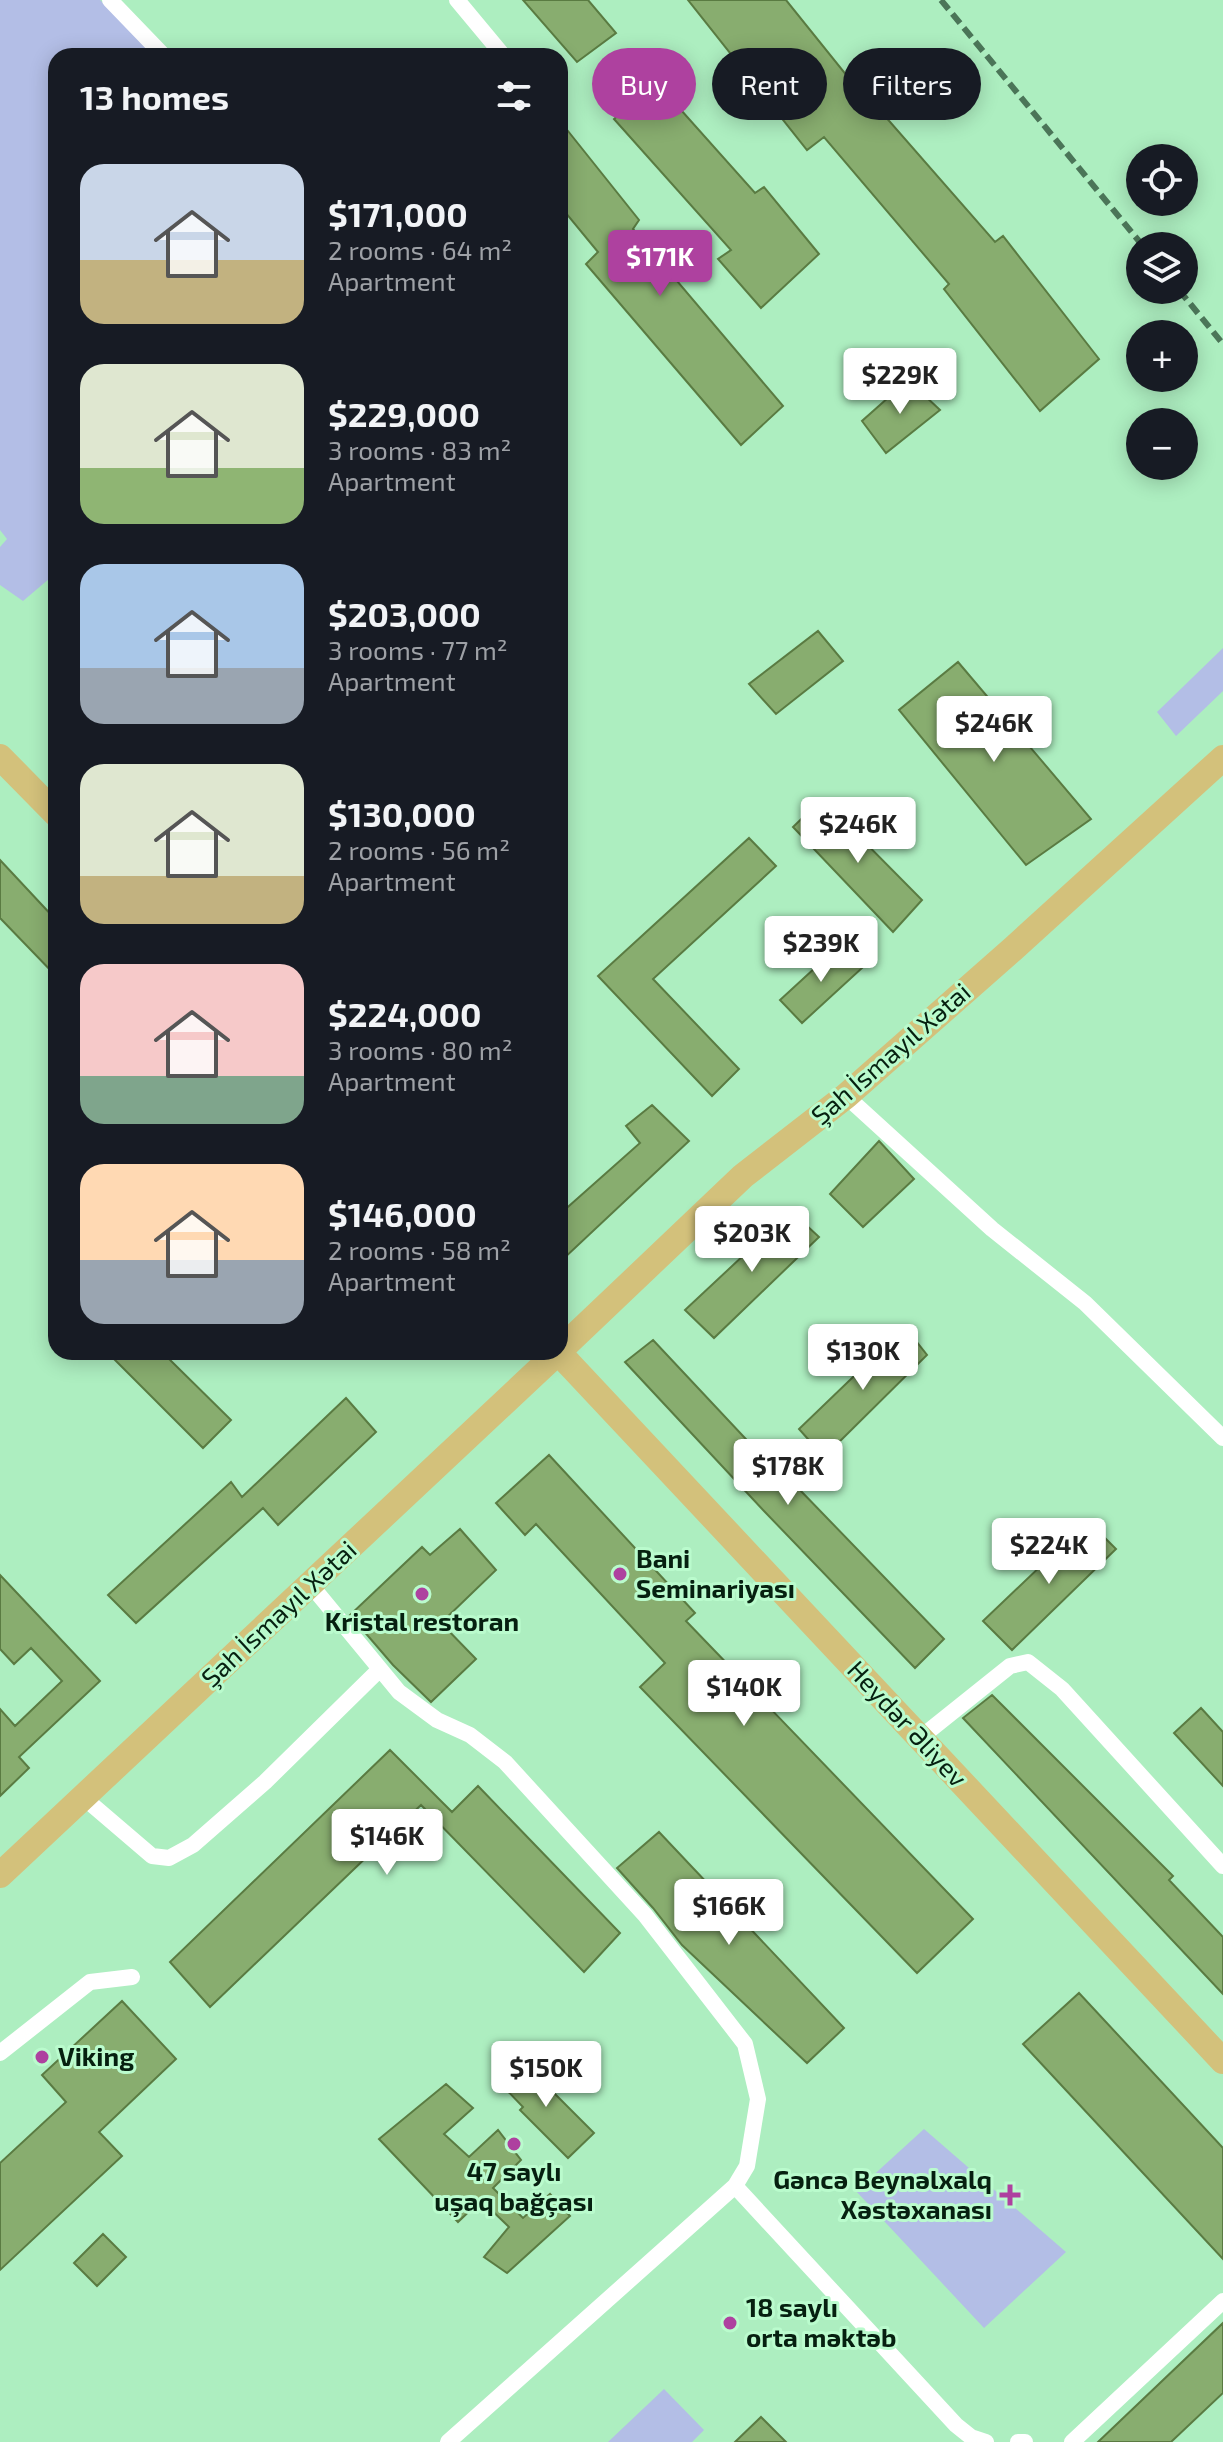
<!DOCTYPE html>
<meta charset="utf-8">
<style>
body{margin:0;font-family:"Exo 2",sans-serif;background:#20242c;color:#f1f3f6;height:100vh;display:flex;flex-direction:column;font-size:30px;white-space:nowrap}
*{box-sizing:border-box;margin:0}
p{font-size:26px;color:#9ea1a6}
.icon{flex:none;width:44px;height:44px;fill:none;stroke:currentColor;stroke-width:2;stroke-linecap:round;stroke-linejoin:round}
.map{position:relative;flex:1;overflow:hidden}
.side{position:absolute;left:48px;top:48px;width:520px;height:1312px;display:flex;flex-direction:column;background:#171b24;border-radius:24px;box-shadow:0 4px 20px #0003}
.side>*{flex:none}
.hud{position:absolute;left:592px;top:48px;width:510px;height:72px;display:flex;gap:16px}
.buttons{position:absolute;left:1126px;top:144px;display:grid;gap:16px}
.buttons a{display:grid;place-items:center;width:72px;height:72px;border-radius:50%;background:#171b24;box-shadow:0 4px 20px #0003;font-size:40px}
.price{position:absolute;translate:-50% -68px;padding:0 18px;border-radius:8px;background:#fff;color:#222;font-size:26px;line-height:52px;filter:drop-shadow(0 2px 4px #0008)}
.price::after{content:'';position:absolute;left:50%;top:48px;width:24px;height:18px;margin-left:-12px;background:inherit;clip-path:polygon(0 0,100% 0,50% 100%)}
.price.selected{background:#ae419f;color:#fff}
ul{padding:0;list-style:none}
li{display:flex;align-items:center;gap:24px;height:200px;padding:0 32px}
li span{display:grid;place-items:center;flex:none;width:224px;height:160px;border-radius:24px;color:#555}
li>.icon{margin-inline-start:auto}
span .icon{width:96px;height:96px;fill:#fffc;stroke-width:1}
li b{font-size:34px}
h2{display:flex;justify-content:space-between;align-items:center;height:96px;padding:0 32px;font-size:34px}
.pill{padding:0 28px;border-radius:36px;background:#171b24;box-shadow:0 4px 20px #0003;font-size:28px;line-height:72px}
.pill.selected{background:#ae419f;color:#fff}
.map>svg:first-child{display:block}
.green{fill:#b3bee6}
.building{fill:#88ad6f;stroke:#5a7b42;stroke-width:2}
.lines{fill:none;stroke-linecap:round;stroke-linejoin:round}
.minor{stroke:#fff;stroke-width:16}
.primary{stroke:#d3c17b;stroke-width:26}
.rail{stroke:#4b7558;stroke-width:6;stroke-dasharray:12 6;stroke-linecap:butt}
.poi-dot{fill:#ae419f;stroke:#bafbcd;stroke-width:3}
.labels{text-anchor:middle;stroke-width:6;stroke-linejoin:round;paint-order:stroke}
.street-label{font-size:26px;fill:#062010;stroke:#bafbcd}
.poi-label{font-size:26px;font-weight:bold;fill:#062010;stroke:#bafbcd;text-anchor:start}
</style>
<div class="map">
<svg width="1223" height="2442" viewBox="0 0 1223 2442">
<rect width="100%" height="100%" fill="#adeec0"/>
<!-- green -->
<path class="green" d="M0,0H100L158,56H56V573L23,601L0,585V547L7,539L0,530Z
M1223,648V691L1176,736L1157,712Z
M924,2129L1066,2252L984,2328L856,2191Z
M664,2389L704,2430L692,2442H608Z"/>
<!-- building -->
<path class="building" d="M523,0H588L616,33L577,62Z
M688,0H786L880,117L884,115L995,242L1003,236L1099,359L1040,411L944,289L949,284L824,137L807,150Z
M656,82L755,193L764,187L819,254L761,308L718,259L731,250L614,119Z
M560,121L639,220L633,229L783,406L741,445L586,264L598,252L560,206Z
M908,380L940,410L886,453L862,421Z
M818,631L843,661L776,714L749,684Z
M958,662L1091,819L1026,865L899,710Z
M822,799L922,900L893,932L793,827Z
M749,838L776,866L653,979L739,1069L712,1096L598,976Z
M0,860L56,920V976L0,918Z
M840,945L862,968L802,1023L780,1000Z
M652,1105L689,1141L560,1262V1214L640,1143L626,1126Z
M879,1141L914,1179L863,1227L830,1194Z
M791,1211L819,1237L714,1338L685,1310Z
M905,1327L927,1355L824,1457L799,1429Z
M653,1340L758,1452L764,1445L803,1486L799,1489L944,1639L915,1668L764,1511L625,1362Z
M107,1352H162L231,1420L203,1448Z
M346,1398L376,1432L278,1525L263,1508L136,1623L108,1595L231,1482L242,1497Z
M549,1455L695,1613L686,1621L973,1919L917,1973L640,1687L665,1663L536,1524L525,1535L496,1503Z
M1088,1521L1116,1549L1012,1650L983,1621Z
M460,1529L496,1570L441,1623L476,1659L431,1702L393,1665L350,1615L422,1547L430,1555Z
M0,1575L100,1681L19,1757L29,1768L0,1796V1709L15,1726L62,1681L31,1648L14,1664L0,1649Z
M992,1695L1173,1876L1169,1880L1223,1937V1994L963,1718Z
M1201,1708L1223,1732V1786L1174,1733Z
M390,1750L452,1812L478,1786L620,1933L584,1972L421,1805L210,2007L170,1962Z
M659,1832L844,2028L807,2063L682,1945L653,1908L617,1868Z
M1079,1993L1223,2148V2259L1023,2044Z
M122,2001L176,2059L99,2132L122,2156L0,2270V2163L66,2102L42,2075Z
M520,2059L594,2133L568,2158L520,2110L523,2107L497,2080Z
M446,2084L473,2108L444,2134L469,2157L498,2130L521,2160L493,2188L523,2218L550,2194L570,2216L507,2273L484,2257L509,2227L481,2200L458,2222L379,2139Z
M103,2234L126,2257L97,2286L74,2263Z
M1223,2323V2393L1171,2442H1098Z
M761,2417L786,2442H735Z"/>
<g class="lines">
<!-- minor -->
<path class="minor" d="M110,0L164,56
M457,0L502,54
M846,1096L992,1229L1085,1303L1223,1438
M310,1584L399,1692L437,1720L470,1735L505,1762L645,1915L745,2044L758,2099L747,2166L735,2186L448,2442
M920,1738L1010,1666L1028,1662L1062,1689L1223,1866
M83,1797L152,1856L169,1858L193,1845L265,1782L379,1670
M0,2053L90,1982L132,1977
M735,2186L956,2425L971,2437L986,2442
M1018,2442H1025
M1072,2442L1223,2301"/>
<!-- primary -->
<path class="primary" d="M0,757L56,814
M560,1350L743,1176L846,1096L1014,948L1223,758
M558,1352L1223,2061
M0,1875L558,1352"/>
<!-- rail -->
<path class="rail" d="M941,0L1143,246
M1179,290L1223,344"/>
</g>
<!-- markers -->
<g class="poi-dot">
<circle cx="620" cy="1574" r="8"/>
<circle cx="422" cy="1594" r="8"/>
<circle cx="42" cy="2057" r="8"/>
<circle cx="514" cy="2144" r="8"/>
<path d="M1006 2183h8v8h8v8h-8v8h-8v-8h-8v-8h8z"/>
<circle cx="730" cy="2323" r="8"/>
</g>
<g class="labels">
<!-- street labels -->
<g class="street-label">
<text transform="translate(891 1054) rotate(-41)" y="9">Şah İsmayıl Xətai</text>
<text transform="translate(279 1614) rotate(-43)" y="9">Şah İsmayıl Xətai</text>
<text transform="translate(907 1724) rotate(47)" y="9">Heydər Əliyev</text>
</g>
<!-- poi labels -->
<g class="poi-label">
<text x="636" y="1568">Bani<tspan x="636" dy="30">Seminariyası</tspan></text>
<text x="422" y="1631" text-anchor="middle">Kristal restoran</text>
<text x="58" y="2066">Viking</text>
<text x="514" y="2181" text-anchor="middle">47 saylı<tspan x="514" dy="30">uşaq bağçası</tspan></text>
<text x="992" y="2189" text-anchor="end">Gəncə Beynəlxalq<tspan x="992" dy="30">Xəstəxanası</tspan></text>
<text x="746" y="2317">18 saylı<tspan x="746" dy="30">orta məktəb</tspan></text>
</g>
</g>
</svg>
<div class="buttons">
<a><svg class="icon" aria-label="locate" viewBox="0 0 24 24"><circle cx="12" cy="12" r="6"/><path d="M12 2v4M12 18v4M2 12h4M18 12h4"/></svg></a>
<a><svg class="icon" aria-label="layers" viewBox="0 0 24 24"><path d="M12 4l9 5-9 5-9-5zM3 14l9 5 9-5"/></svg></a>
<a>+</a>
<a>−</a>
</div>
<b class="price selected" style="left:660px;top:298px">$171K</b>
<b class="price" style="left:900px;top:416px">$229K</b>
<b class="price" style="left:994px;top:764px">$246K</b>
<b class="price" style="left:858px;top:865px">$246K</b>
<b class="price" style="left:821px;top:984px">$239K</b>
<b class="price" style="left:752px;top:1274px">$203K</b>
<b class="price" style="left:863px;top:1392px">$130K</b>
<b class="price" style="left:788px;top:1507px">$178K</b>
<b class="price" style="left:1049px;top:1586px">$224K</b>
<b class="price" style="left:744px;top:1728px">$140K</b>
<b class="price" style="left:387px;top:1877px">$146K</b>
<b class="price" style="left:729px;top:1947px">$166K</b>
<b class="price" style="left:546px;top:2109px">$150K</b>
<div class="hud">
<a class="pill selected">Buy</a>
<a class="pill">Rent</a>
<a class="pill">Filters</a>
</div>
<section class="side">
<h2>13 homes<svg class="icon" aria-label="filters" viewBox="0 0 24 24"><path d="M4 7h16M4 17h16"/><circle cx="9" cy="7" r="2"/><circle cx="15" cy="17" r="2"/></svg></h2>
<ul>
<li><span style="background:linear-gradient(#c9d6e8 60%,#c2b280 0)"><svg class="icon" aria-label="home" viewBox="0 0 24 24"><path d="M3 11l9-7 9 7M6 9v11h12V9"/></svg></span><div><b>$171,000</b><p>2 rooms · 64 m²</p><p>Apartment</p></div></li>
<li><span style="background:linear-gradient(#dfe7d0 65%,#8fb573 0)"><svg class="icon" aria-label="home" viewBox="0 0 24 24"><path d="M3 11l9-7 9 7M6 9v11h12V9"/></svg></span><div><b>$229,000</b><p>3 rooms · 83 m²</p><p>Apartment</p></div></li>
<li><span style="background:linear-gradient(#a9c7e8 65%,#9aa5b1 0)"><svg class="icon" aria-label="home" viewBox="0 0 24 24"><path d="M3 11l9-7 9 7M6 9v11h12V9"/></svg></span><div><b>$203,000</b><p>3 rooms · 77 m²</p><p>Apartment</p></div></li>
<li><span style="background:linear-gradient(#dfe7d0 70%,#c2b280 0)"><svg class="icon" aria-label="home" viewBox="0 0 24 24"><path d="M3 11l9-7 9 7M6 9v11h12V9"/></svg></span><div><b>$130,000</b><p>2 rooms · 56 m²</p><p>Apartment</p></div></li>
<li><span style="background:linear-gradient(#f6c9c9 70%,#7fa58c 0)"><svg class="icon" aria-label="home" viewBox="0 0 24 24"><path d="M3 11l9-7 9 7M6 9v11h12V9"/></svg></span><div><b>$224,000</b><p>3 rooms · 80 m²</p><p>Apartment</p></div></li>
<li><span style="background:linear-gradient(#ffd9b3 60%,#9aa5b1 0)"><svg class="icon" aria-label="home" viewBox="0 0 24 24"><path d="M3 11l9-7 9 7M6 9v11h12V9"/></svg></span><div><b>$146,000</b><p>2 rooms · 58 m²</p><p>Apartment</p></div></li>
</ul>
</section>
</div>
